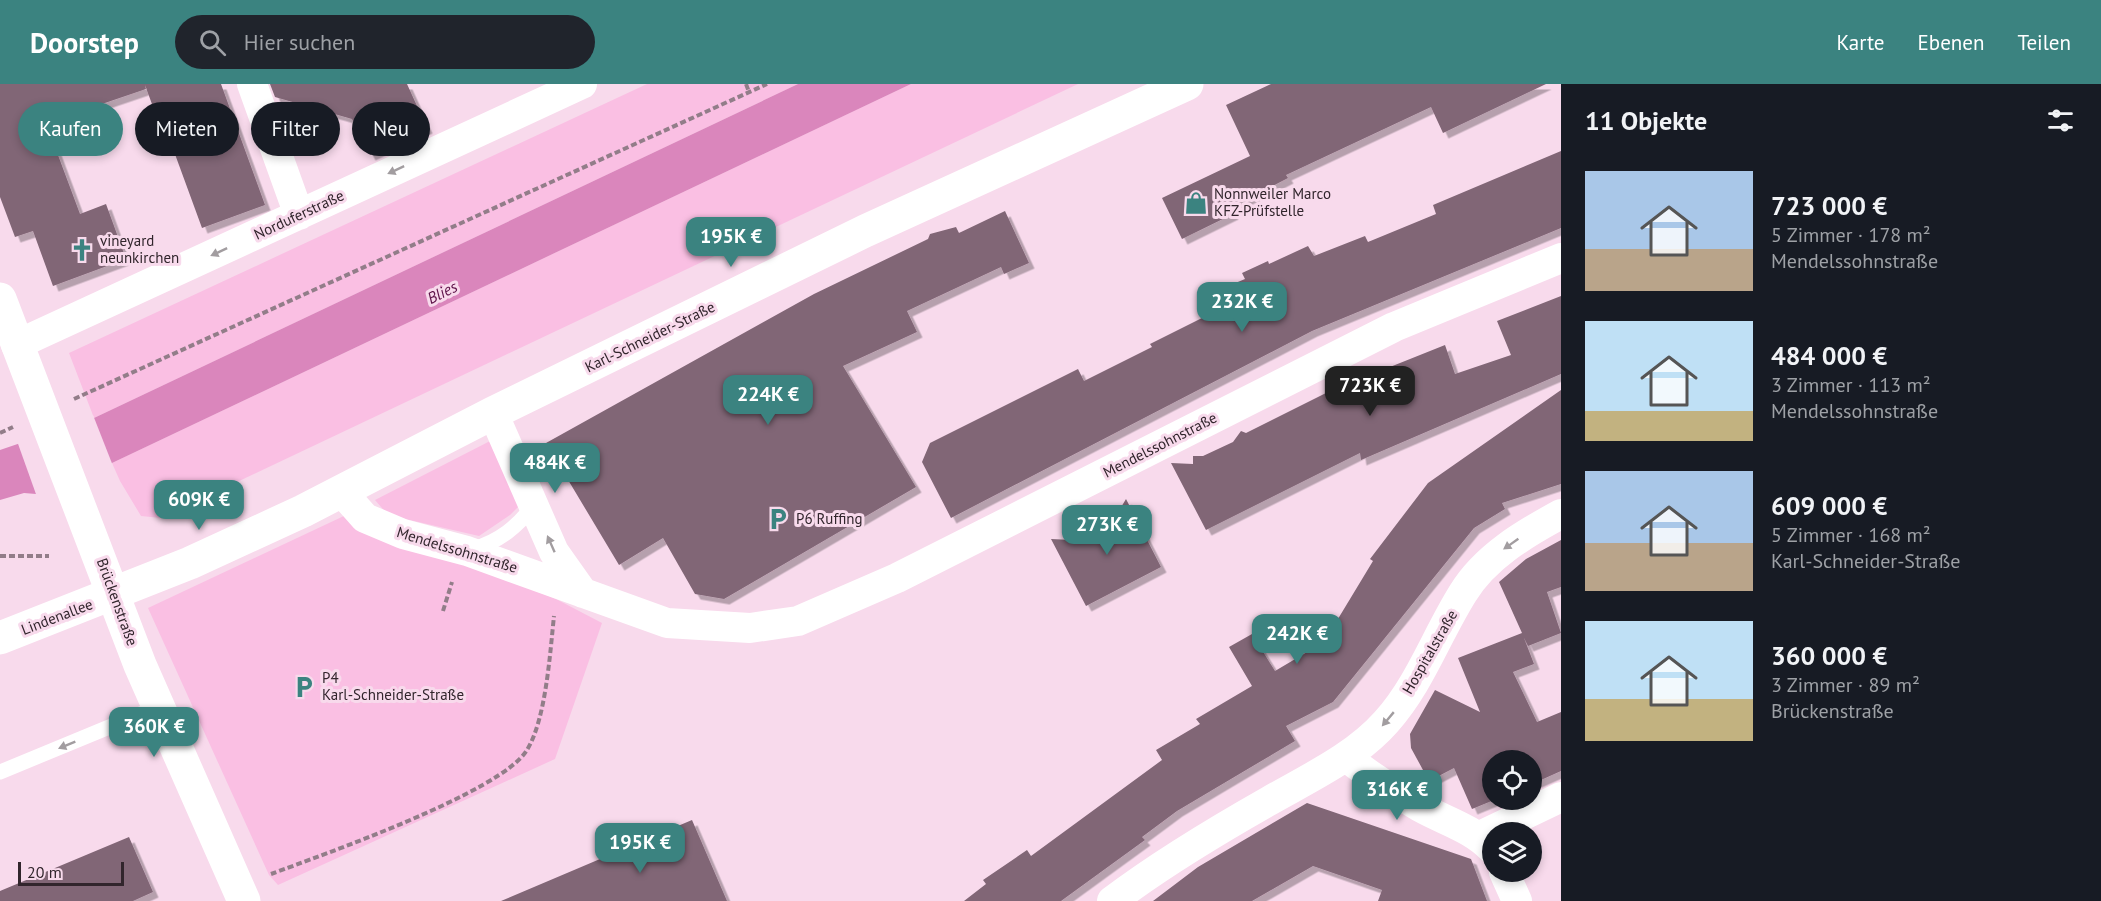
<!DOCTYPE html>
<html lang="de">
<meta charset="utf-8">
<style>
body{margin:0;font-family:"PT Sans",sans-serif;background:#20242c;color:#f1f3f6;height:100vh;display:flex;flex-direction:column;font-size:22px;white-space:nowrap}
*{box-sizing:border-box;margin:0}
p{font-size:20px;color:#9ea1a6}
.icon{flex:none;width:33px;height:33px;fill:none;stroke:currentColor;stroke-width:2;stroke-linecap:round;stroke-linejoin:round}
.map{position:relative;flex:1;overflow:hidden}
.sheet{display:flex;flex-direction:column;background:#171b24;width:540px}
.sheet>*{flex:none}
.top-card{position:absolute;left:18px;top:18px;width:570px;height:54px;display:flex;gap:12px}
.tools{position:absolute;left:1482px;top:666px;display:grid;gap:12px}
.tools a{display:grid;place-items:center;width:60px;height:60px;border-radius:50%;background:#171b24;box-shadow:0 3px 9px #0003;font-size:30px}
.scale{position:absolute;left:18px;bottom:15px;width:106px;box-sizing:border-box;padding-left:6px;border:3px solid #31252c;border-top:0;font-size:16px;line-height:21px;white-space:nowrap;color:#31252c;-webkit-text-stroke:4px #f8daec;paint-order:stroke}
.price{position:absolute;translate:-50% -51px;padding:0 14px;border-radius:12px;background:#3b8380;color:#fff;font-size:20px;line-height:39px;filter:drop-shadow(0 2px 3px #0008)}
.price::after{content:'';position:absolute;left:50%;top:36px;width:18px;height:14px;margin-left:-9px;background:inherit;clip-path:polygon(0 0,100% 0,50% 100%)}
.price.on{background:#222;color:#fff}
ul{padding:0;list-style:none}
li{display:flex;align-items:center;gap:18px;height:150px;padding:0 24px}
li span{display:grid;place-items:center;flex:none;width:168px;height:120px;border-radius:0px;color:#555}
li>.icon{margin-inline-start:auto}
span .icon{width:72px;height:72px;fill:#fffc;stroke-width:1}
li b{font-size:26px}
h2{display:flex;justify-content:space-between;align-items:center;height:72px;padding:0 24px;font-size:26px}
.pill{padding:0 21px;border-radius:27px;background:#171b24;box-shadow:0 3px 9px #0003;font-size:21px;line-height:54px}
.pill.on{background:#3b8380;color:#fff}
header{display:flex;align-items:center;gap:36px;box-sizing:border-box;height:84px;padding:0 30px;background:#3b8380;color:#fff}
header strong{font-size:28px}
nav{display:flex;gap:33px;margin-inline-start:auto;font-size:21px}
.search{width:420px;height:54px;background:#20242c;display:flex;align-items:center;gap:15px;box-sizing:border-box;padding:0 21px;border-radius:33px;color:#9ea1a6;font-size:22px}
main{display:flex;flex:1;min-height:0}
.map>svg:first-child{display:block}
.green{fill:#fabfe3}
.water{fill:#da86bc}
.pier{fill:#f8daec}
.building{fill:#816676;filter:url(#shadow)}
.lines{fill:none;stroke-linecap:round;stroke-linejoin:round}
.path{stroke:#927d89;stroke-width:4;stroke-dasharray:6 3;stroke-linecap:butt}
.service{stroke:#fff;stroke-width:15}
.minor{stroke:#fff;stroke-width:30}
.tertiary{stroke:#fff;stroke-width:33}
.secondary{stroke:#fff;stroke-width:33}
.oneway{fill:#a29da0}
.labels{text-anchor:middle;stroke-width:6;stroke-linejoin:round;paint-order:stroke}
.poi-label{font-size:15px;fill:#31252c;stroke:#f8daec;text-anchor:start}
.street-label{font-size:15px;fill:#31252c;stroke:#f8daec}
.water-label{font-size:16px;font-style:italic;fill:#5e1349;stroke:#f8daec}
</style>
<header>
<strong>Doorstep</strong>
<div class="search"><svg class="icon" aria-label="search" viewBox="0 0 24 24"><circle cx="10" cy="10" r="6"/><path d="M15 15l6 6"/></svg>Hier suchen</div>
<nav><a>Karte</a><a>Ebenen</a><a>Teilen</a></nav>
</header>
<main>
<div class="map">
<svg width="1561" height="817" viewBox="0 0 1561 817">
<defs>
<filter id="shadow"><feDropShadow dx="5.5" dy="5.5" stdDeviation="0" flood-color="#0004"/></filter>
</defs>
<rect width="100%" height="100%" fill="#f8daec"/>
<!-- green -->
<path class="green" d="M647,0H798L94,334L69,269Z
M911,0H1078L161,434L141,432L120,397L112,379Z
M492,356L522,419L510,431L479,452L388,431L375,416Z
M346,431L556,515L602,539L555,675L278,801L269,791L148,524Z"/>
<!-- water -->
<path class="water" d="M798,0H911L112,379L36,410L24,409L0,416V366L94,334Z"/>
<!-- pier -->
<path class="pier" d="M93,331L113,382L37,413L17,357Z"/>
<!-- building -->
<path class="building" d="M0,0H221L265,121L202,144L172,62L168,64L145,1L146,5L46,39L80,130L106,120L126,175L53,202L33,147L15,153L0,113Z
M270,0H407L427,44L370,71L352,35L275,13Z
M1271,0H1546L1443,49L1431,23L1286,91L1288,94L1230,124L1233,130L1182,155L1162,114L1250,72L1226,21Z
M1561,67V144L1312,247L951,434L922,378L930,359L1078,285L1084,297L1152,263L1150,260L1204,233L1199,223L1236,205L1233,200L1245,195L1242,189L1268,177L1269,180L1308,162L1314,172L1365,152L1368,158L1436,130L1433,121Z
M1005,127L1029,179L1004,190L1001,183L907,227L917,248L843,282L916,403L724,515L695,510L663,454L619,481L546,359L814,210L928,155L930,150L956,143L959,149Z
M1561,212V290L1361,376L1360,369L1206,446L1171,379L1193,380V372H1203L1233,358L1241,347L1246,349L1330,307L1445,261L1455,290L1511,271L1497,237Z
M1561,306V400L1502,419L1505,425L1474,444L1333,618L1286,642L1295,657L1177,727L1142,753L1145,756L1061,817H964L986,800L983,796L1027,766L1031,772L1162,676L1156,666L1200,640L1196,635L1252,602L1229,563L1252,550L1275,587L1324,558L1373,477L1370,475L1428,399Z
M1126,415L1161,483L1086,522L1051,455L1072,456V447H1085L1100,439L1107,429L1114,435Z
M1561,456V503L1547,508L1561,549L1528,562L1524,554L1534,580L1513,588L1537,638L1561,628V687L1532,700V676H1492L1494,716L1472,725L1454,684L1429,697L1411,664L1410,650L1435,606L1480,628L1458,574L1522,549L1499,498L1526,475Z
M1307,719L1471,775L1487,817H1378L1382,806L1313,782L1252,817H1153L1198,783Z
M692,736L727,817H501Z
M129,753L153,808L133,817H0V807Z"/>
<g class="lines">
<!-- path -->
<path class="path" d="M746,0L749,8
M74,315L767,0
M0,349L13,343
M0,472H49
M443,527L452,498
M271,790C322,771 502,708 527,666C546,635 550,569 554,532"/>
<!-- service -->
<path class="service" d="M473,465C500,457 517,443 534,421
M0,688L160,622"/>
<!-- minor -->
<path class="minor" d="M252,0L299,131
M16,261L582,0
M493,329L554,468L583,509
M341,407L365,434L403,450L467,467L667,539L750,544L798,537L897,494L1394,243L1561,174
M1346,673C1369,691 1394,708 1420,723C1445,737 1472,744 1492,765
M1480,752L1561,713
M1504,788L1517,817
M1112,817C1161,780 1216,747 1269,717C1309,694 1355,673 1386,638C1420,600 1436,552 1463,509C1485,473 1524,450 1561,430"/>
<!-- tertiary -->
<path class="tertiary" d="M0,215L140,581L244,817"/>
<!-- secondary -->
<path class="secondary" d="M0,554L190,479L303,427L493,329L865,147L1187,0"/>
</g>
<!-- one-way arrows -->
<defs><path id="oneway-solid" d="M-6-.8H1V-3.2L6.5 0L1 3.2V.8H-6Z" transform="scale(1.5)"/></defs>
<g class="oneway">
<use href="#oneway-solid" transform="translate(396 86) rotate(155)"/>
<use href="#oneway-solid" transform="translate(219 168) rotate(155)"/>
<use href="#oneway-solid" transform="translate(551 460) rotate(-114)"/>
<use href="#oneway-solid" transform="translate(1511 460) rotate(145)"/>
<use href="#oneway-solid" transform="translate(1388 635) rotate(130)"/>
<use href="#oneway-solid" transform="translate(67 661) rotate(158)"/>
</g>
<!-- icons -->
<defs>
<g id="shop-bare" transform="scale(1.8)"><path d="M-5-2.5h2.3a2.7 3.5 0 0 1 5.4 0H5L5.5 6h-11ZM-1.5-2.5h3a1.5 2.3 0 0 0-3 0Z" fill="#3b8380" stroke="#f8daec" stroke-width="2.5" paint-order="stroke"/></g>
<g id="church-bare" transform="scale(1.8)"><path d="M-1.2-6h2.4v3.5h3.3v2.4h-3.3V6h-2.4V-.1h-3.3v-2.4h3.3Z" fill="#3b8380" stroke="#f8daec" stroke-width="2.5" paint-order="stroke"/></g>
<g id="parking-bare" transform="scale(1.8)"><path d="M-3.5-5.5H1a3.5 3.5 0 0 1 0 7H-1V5.5H-3.5ZM-1-3.4V-.6H.8a1.4 1.4 0 0 0 0-2.8Z" fill="#3b8380" stroke="#f8daec" stroke-width="2.5" paint-order="stroke"/></g>
</defs>
<g fill-rule="evenodd">
<use href="#shop-bare" x="1196" y="119"/>
<use href="#church-bare" x="82" y="166"/>
<use href="#parking-bare" x="778" y="435"/>
<use href="#parking-bare" x="304" y="603"/>
</g>
<g class="labels">
<!-- poi labels -->
<g class="poi-label">
<text x="1214" y="115">Nonnweiler Marco<tspan x="1214" dy="17">KFZ-Prüfstelle</tspan></text>
<text x="100" y="162">vineyard<tspan x="100" dy="17">neunkirchen</tspan></text>
<text x="796" y="440">P6 Ruffing</text>
<text x="322" y="599">P4<tspan x="322" dy="17">Karl-Schneider-Straße</tspan></text>
</g>
<!-- street labels -->
<g class="street-label">
<text transform="translate(299 131) rotate(-25)" y="5">Norduferstraße</text>
<text transform="translate(650 253) rotate(-26)" y="5">Karl-Schneider-Straße</text>
<text transform="translate(1160 361) rotate(-27)" y="5">Mendelssohnstraße</text>
<text transform="translate(457 466) rotate(17)" y="5">Mendelssohnstraße</text>
<text transform="translate(117 518) rotate(70)" y="5">Brückenstraße</text>
<text transform="translate(57 533) rotate(-21)" y="5">Lindenallee</text>
<text transform="translate(1430 568) rotate(-60)" y="5">Hospitalstraße</text>
</g>
<!-- water labels -->
<g class="water-label">
<text transform="translate(442 208) rotate(-26)" y="6">Blies</text>
</g>
</g>
</svg>
<div class="tools">
<a><svg class="icon" aria-label="locate" viewBox="0 0 24 24"><circle cx="12" cy="12" r="6"/><path d="M12 2v4M12 18v4M2 12h4M18 12h4"/></svg></a>
<a><svg class="icon" aria-label="layers" viewBox="0 0 24 24"><path d="M12 4l9 5-9 5-9-5zM3 14l9 5 9-5"/></svg></a>
</div>
<div class="scale">20 m</div>
<b class="price" style="left:731px;top:184px">195K €</b>
<b class="price" style="left:1242px;top:249px">232K €</b>
<b class="price on" style="left:1370px;top:333px">723K €</b>
<b class="price" style="left:768px;top:342px">224K €</b>
<b class="price" style="left:555px;top:410px">484K €</b>
<b class="price" style="left:199px;top:447px">609K €</b>
<b class="price" style="left:1107px;top:472px">273K €</b>
<b class="price" style="left:1297px;top:581px">242K €</b>
<b class="price" style="left:154px;top:674px">360K €</b>
<b class="price" style="left:1397px;top:737px">316K €</b>
<b class="price" style="left:640px;top:790px">195K €</b>
<div class="top-card">
<a class="pill on">Kaufen</a>
<a class="pill">Mieten</a>
<a class="pill">Filter</a>
<a class="pill">Neu</a>
</div>
</div>
<section class="sheet">
<h2>11 Objekte<svg class="icon" aria-label="filters" viewBox="0 0 24 24"><path d="M4 7h16M4 17h16"/><circle cx="9" cy="7" r="2"/><circle cx="15" cy="17" r="2"/></svg></h2>
<ul>
<li><span style="background:linear-gradient(#a9c7e8 65%,#b9a48a 0)"><svg class="icon" aria-label="home" viewBox="0 0 24 24"><path d="M3 11l9-7 9 7M6 9v11h12V9"/></svg></span><div><b>723 000 €</b><p>5 Zimmer · 178 m²</p><p>Mendelssohnstraße</p></div></li>
<li><span style="background:linear-gradient(#bfe0f5 75%,#c2b280 0)"><svg class="icon" aria-label="home" viewBox="0 0 24 24"><path d="M3 11l9-7 9 7M6 9v11h12V9"/></svg></span><div><b>484 000 €</b><p>3 Zimmer · 113 m²</p><p>Mendelssohnstraße</p></div></li>
<li><span style="background:linear-gradient(#a9c7e8 60%,#b9a48a 0)"><svg class="icon" aria-label="home" viewBox="0 0 24 24"><path d="M3 11l9-7 9 7M6 9v11h12V9"/></svg></span><div><b>609 000 €</b><p>5 Zimmer · 168 m²</p><p>Karl-Schneider-Straße</p></div></li>
<li><span style="background:linear-gradient(#bfe0f5 65%,#c2b280 0)"><svg class="icon" aria-label="home" viewBox="0 0 24 24"><path d="M3 11l9-7 9 7M6 9v11h12V9"/></svg></span><div><b>360 000 €</b><p>3 Zimmer · 89 m²</p><p>Brückenstraße</p></div></li>
</ul>
</section>
</main>
